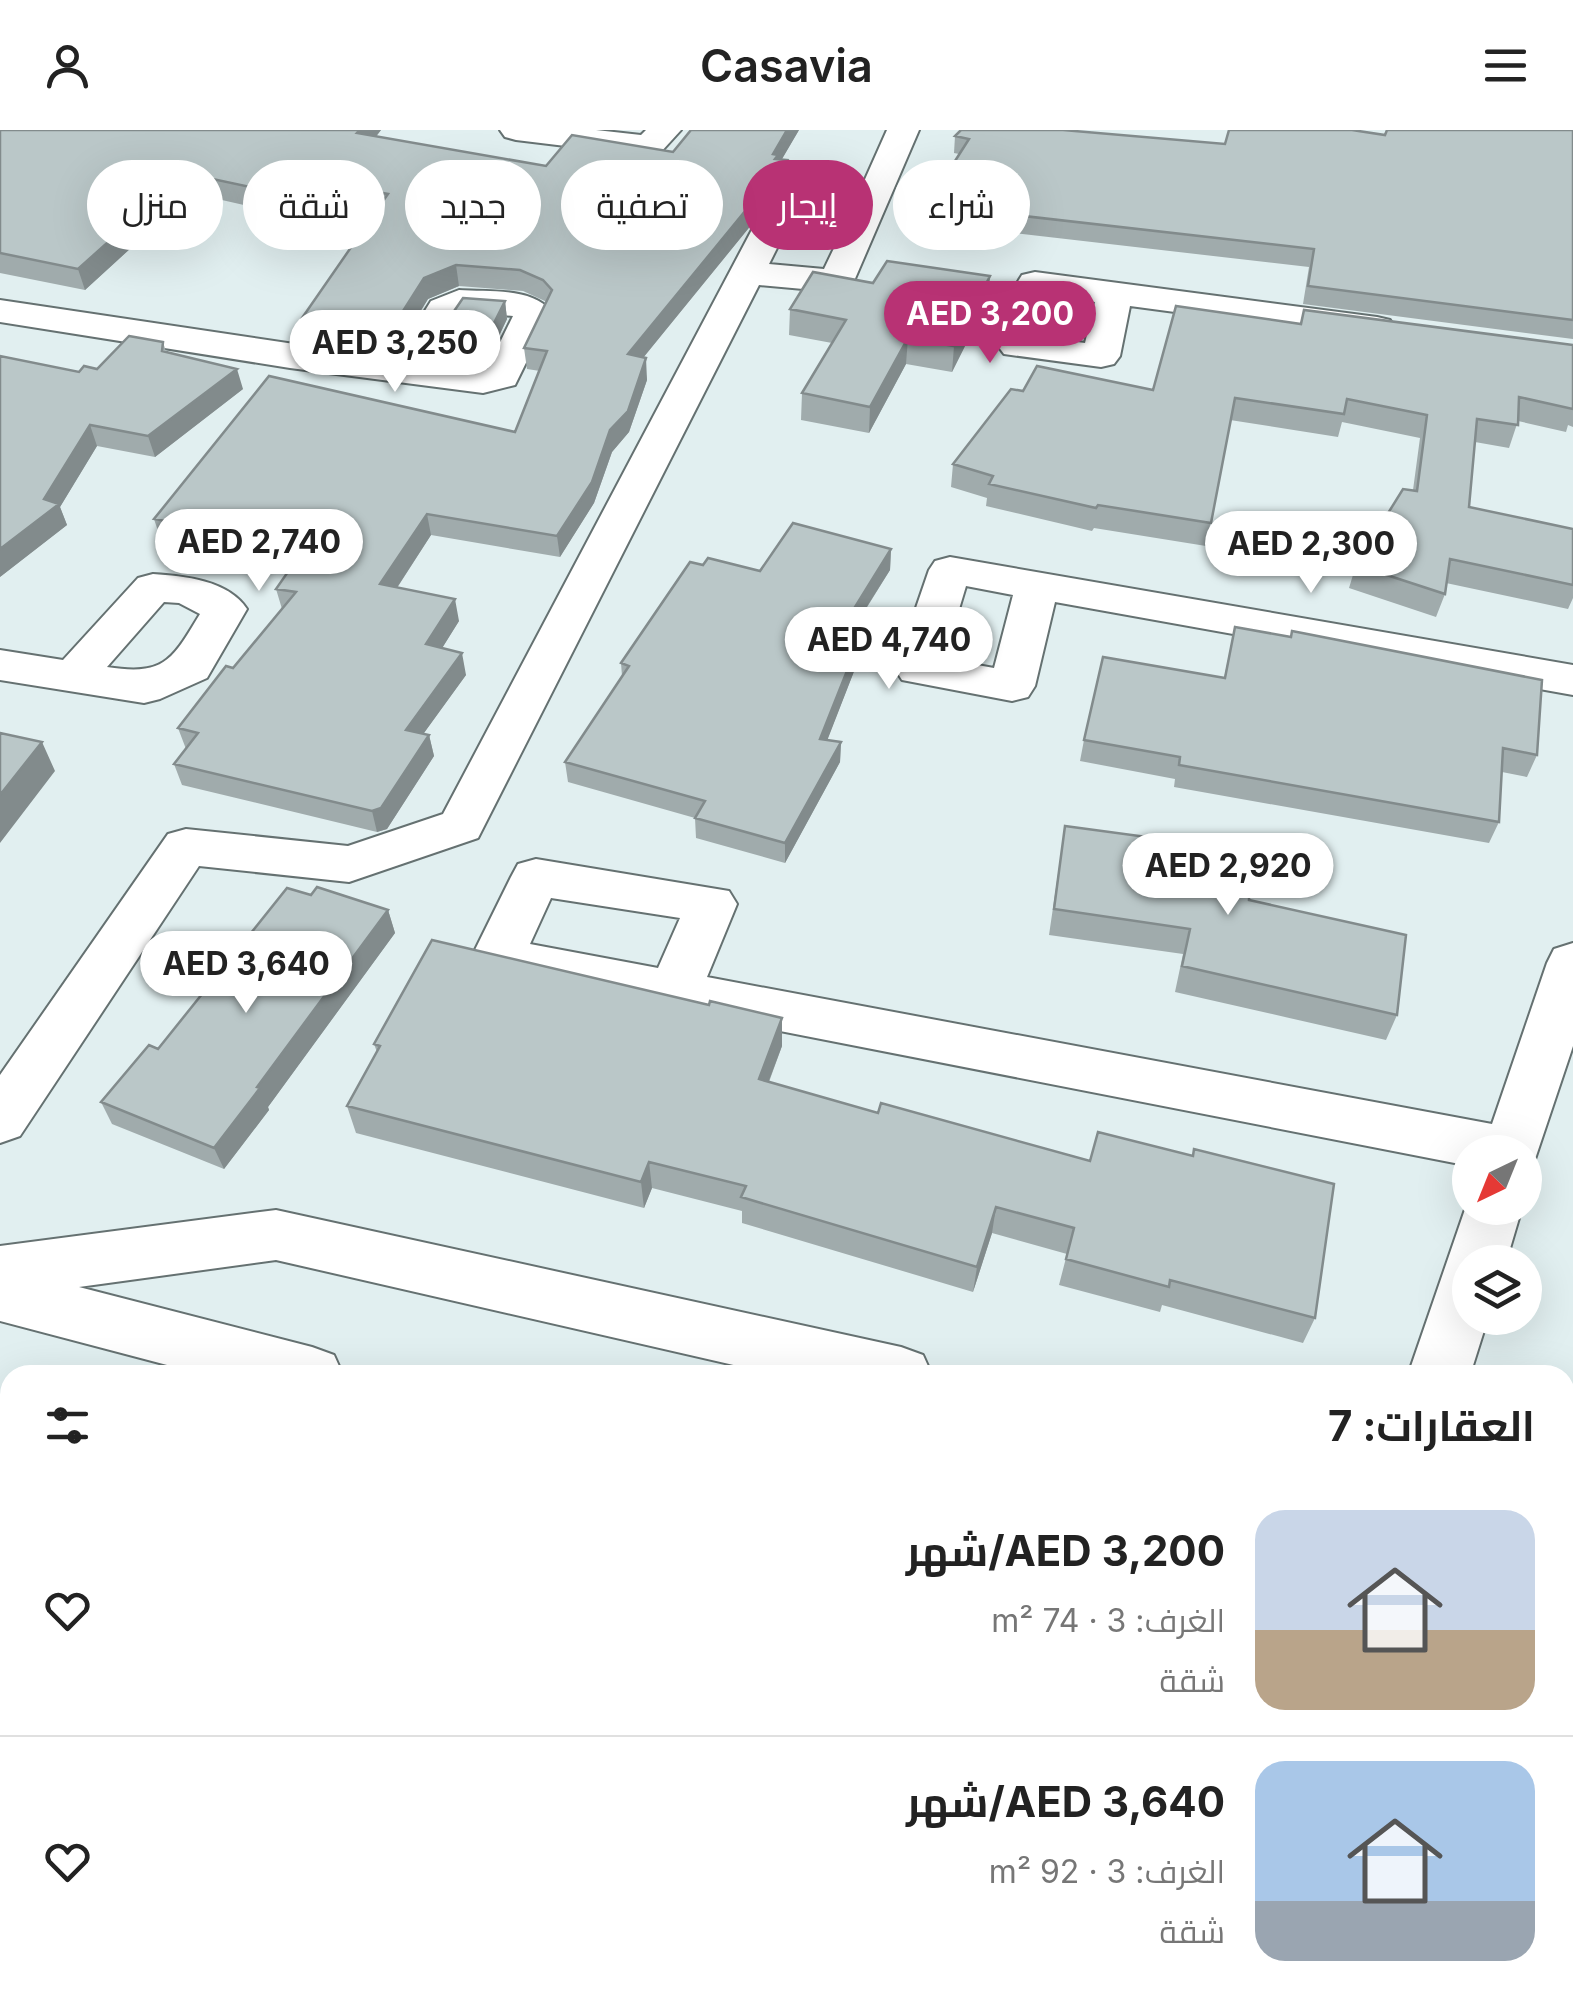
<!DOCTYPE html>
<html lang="ar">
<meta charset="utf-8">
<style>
body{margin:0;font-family:Inter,Cairo,sans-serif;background:#f6f6f6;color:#222;direction:rtl;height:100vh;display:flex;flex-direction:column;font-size:38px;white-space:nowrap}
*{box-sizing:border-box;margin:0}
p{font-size:32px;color:#767676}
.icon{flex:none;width:55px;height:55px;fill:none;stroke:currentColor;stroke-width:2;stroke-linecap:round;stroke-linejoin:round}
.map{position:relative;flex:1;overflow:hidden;direction:ltr}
.side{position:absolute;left:0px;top:1235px;width:1575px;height:640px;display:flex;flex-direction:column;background:#fff;border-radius:30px 30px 0 0;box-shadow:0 10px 40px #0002;direction:rtl}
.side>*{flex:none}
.banner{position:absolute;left:30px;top:30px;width:1000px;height:90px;direction:rtl;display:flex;gap:20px}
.needle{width:65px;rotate:223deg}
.fabs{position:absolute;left:1452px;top:1005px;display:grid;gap:20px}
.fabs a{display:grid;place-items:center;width:90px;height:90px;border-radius:50%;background:#fff;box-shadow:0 10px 40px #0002;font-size:50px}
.price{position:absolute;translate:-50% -85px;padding:0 22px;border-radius:35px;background:#fff;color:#222;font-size:32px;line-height:65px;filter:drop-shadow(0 2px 5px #0008)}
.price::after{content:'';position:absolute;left:50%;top:60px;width:30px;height:22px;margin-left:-15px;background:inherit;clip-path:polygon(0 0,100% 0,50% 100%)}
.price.selected{background:#b83274;color:#fff}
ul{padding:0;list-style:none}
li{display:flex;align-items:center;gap:30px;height:250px;padding:0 40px}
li+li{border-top:2px solid #e0e0e0}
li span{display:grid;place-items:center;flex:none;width:280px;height:200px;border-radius:30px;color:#555}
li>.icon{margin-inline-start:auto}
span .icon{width:120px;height:120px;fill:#fffc;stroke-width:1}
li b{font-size:42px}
h2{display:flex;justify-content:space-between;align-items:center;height:120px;padding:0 40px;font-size:42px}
.chip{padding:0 35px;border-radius:45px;background:#fff;box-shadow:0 10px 40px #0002;font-size:35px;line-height:90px}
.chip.selected{background:#b83274;color:#fff}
header{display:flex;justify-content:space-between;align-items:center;height:130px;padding:0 40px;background:#fff;font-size:45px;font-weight:600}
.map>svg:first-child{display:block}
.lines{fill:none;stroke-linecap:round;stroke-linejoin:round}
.minor-casing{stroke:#657171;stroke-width:4}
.minor{fill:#fff;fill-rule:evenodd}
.wall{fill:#a0abac}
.shaded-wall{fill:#828b8c}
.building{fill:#bac7c8;stroke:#828b8c;stroke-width:2.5}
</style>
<header><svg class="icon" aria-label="menu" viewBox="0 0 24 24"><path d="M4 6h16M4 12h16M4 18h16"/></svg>Casavia<svg class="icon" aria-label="person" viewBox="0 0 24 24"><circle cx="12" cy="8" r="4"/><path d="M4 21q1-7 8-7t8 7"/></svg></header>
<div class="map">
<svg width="1573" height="1875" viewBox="0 0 1573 1875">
<rect width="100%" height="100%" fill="#e1eff0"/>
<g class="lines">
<!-- minor casing -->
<g class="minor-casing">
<path id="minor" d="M500,0H596L641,5L646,0H681L660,23L648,26L516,10L505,7Z
M887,0H919L854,151L849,159L836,162L759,155L478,708L349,752L199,736L20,1006L0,1013V945L168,704L186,699L348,716L443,684L755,94L760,87L772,84L846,92ZM783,106L837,112L824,139L769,134Z
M1035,142L1377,187L1390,190L1395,198L1390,206L1377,209L1130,176L1120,226L1114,234L1101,237L1004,224L998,216L1017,153L1022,145ZM1049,166L1095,172L1085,213L1038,207Z
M459,160C486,162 534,157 551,182L515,255L483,263L290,238L0,192V170L395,229L431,171ZM465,182L513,186L487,239L430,234L458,186Z
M950,427L1573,535V565L1055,472L1035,556L1028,567L1012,571L902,550L895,539L929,440L935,431ZM966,456L1013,465L994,538L944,529Z
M153,444C184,446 228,450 247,479L207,548L160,569L144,573L0,550V520L63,530L138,448ZM164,472L179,473L200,484C172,530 165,546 107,537Z
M536,729L729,761L737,774L707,847L1492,994L1547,833L1554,819L1573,813V916L1532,1038L1525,1041V1022H1470V1036L478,842L471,828L511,747L518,734ZM551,768L680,788L658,838L530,814Z
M1470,1065V1078H1522L1506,1132H1470V1188H1488L1470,1245H1408Z
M276,1080L901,1217L923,1225L932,1245H777L276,1130L79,1157L312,1217L334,1225L343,1245H205L0,1191V1116Z
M1199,1865H1277L1274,1875H1196Z"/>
</g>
<!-- minor -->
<use href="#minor" class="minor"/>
</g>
<!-- wall -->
<path class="wall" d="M0,0H381L376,7L546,36L673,22L799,0L781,30L787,51L643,228L647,250L629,302L612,322L594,373L560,427L431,405L397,458L459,491L442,518L466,545L423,604L429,605L434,626L387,699L377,702L182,655L174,634L186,619L178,598L233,538L282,479L276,459L294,435L161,410L154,389L515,302L540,241L527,239L524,218L547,172L523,161L459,156L428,169L396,221L307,209L302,188L376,81L311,70L292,86L191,63L85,160L0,143Z
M1573,0V209L1303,174L1309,137L926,93L927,75L959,24L954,23L955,6L1225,14L1385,5Z
M990,146L987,172L952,242L906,234L869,303L801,290L802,263L832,213L789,205L790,179L873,153Z
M505,171L507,189L486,233L439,227L435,209Z
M1304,180L1573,215V297L1568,295L1566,302L1518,291L1509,318L1475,312L1469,377L1573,399V468L1568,479L1446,453L1445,464L1436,487L1349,458L1356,435L1413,360L1420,308L1342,292L1338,307L1230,290L1206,416L1094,398L1092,401L986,376L987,368L951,357L953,334L1023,261L1153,260L1300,194Z
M163,212L166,222L243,259L155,327L97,316L60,377L67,395L0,447L97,239Z
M891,419L890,440L861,487L868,488L867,508L827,610L841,612L840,632L785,733L696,708L695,688L568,652L565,632L622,546L621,533L703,435L760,441Z
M1235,497L1537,625L1527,647L1502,642L1499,692L1489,713L1174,657L1175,649L1080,631L1084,610L1224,548Z
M1065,696L1249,770L1397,885L1386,910L1175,862L1183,824L1049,805Z
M311,765L388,780L395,803L268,977L269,980L224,1039L112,994L101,972L158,919Z
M709,875L782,888V916L769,952L878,983L1090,1031L1192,1026L1194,1019L1315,1188L1303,1213L1162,1175L1160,1182L1059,1155L1067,1124L992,1103L973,1162L742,1093V1081L652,1058L644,1078L356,1003L347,976L377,922L374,914Z"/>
<!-- shaded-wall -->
<path class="shaded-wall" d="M360,0H381L361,24L357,3Z
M787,0H799L778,36L787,30V51L629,245L628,224L773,24Z
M185,43L191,63L85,160L78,139Z
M307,50L311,70L292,86L288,65Z
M456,135L459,156L428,169L396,221L391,200L424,148Z
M990,146L987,172L952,242L954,216Z
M505,171L507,189L486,233L483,215Z
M908,208L906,234L869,303L870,277Z
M646,228L647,250L629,302L612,322L594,373L560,427L557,406Z
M237,239L243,259L155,327L148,306Z
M90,295L97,316L60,377L67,395L0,447V419L44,369Z
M427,384L431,405L385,476L380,454Z
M891,419L890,440L849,505L850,485Z
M455,469L459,491L431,536L426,514Z
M868,488L867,508L820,629V609Z
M462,523L466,545L411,621L406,600Z
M429,605L434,626L387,699L377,702L372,681Z
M42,612L55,641L0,713V665Z
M841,612L840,632L785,733V713Z
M388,780L395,803L268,977L269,980L224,1039L214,1018L257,957Z
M782,888V916L759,977V949Z
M649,1032L652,1058L644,1078L641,1052Z
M996,1077L992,1103L973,1162L977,1137Z
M9,1314L10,1373L0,1389V1329Z
M319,1865H332L326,1875H314Z"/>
<!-- building -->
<path class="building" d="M0,0H360L357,3L546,36L572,5L673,22L691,0H787L773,24L778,25L775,29L787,30L628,224L646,228L628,281L610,300L592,352L557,406L427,384L380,454L455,469L426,514L462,523L406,600L429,605L381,678L372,681L174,634L198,603L178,598L226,536L233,538L296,462L276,459L306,416L154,389L269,246L515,302L547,221L524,218L552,160L543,150L520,140L456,135L424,148L391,200L302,188L388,64L307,50L288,65L185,43L78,139L0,123Z
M961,0H1063L1225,14L1229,0H1352L1385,5L1387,0H1573V190L1308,156L1314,119L927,75L969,9L955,6Z
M887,131L990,146L954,216L908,208L870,277L802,263L846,190L790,179L813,142L873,153Z
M463,168L505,171L483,215L435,209Z
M1176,176L1301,194L1304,180L1573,215V279L1519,267L1518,295L1477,289L1469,377L1573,399V455L1450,429L1445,464L1356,435L1403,359L1417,361L1427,285L1347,269L1344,284L1235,268L1211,393L1098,375L1096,378L989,354L993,346L953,334L1011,259L1023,261L1037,236L1153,260Z
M129,206L163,212L162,221L237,239L148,306L90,295L44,369L59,374L0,419V226L79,242L84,236L97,239Z
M793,393L891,419L850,485L868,488L820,609L841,612L785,713L695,688L705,671L565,632L629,536L621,533L690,432L703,435L708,428L760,441Z
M1235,497L1291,507L1292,501L1542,550L1537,625L1503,618L1499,692L1179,635L1180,627L1084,610L1103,527L1225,548Z
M0,603L42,612L0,665Z
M1065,696L1251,721L1249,770L1406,805L1397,885L1182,836L1190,799L1054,779Z
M317,757L388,780L257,957L260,958L214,1018L101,972L149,915L158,919L287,758L311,765Z
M432,810L709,875L710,871L782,888L759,949L878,983L881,973L1090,1031L1098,1002L1193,1026L1194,1019L1334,1054L1315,1188L1170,1150L1169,1157L1066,1129L1074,1098L996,1077L977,1137L741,1067L746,1056L649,1032L641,1052L347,976L380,916L374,914Z
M0,1311L9,1314L0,1329Z
M269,1865H319L314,1875H263Z"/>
</svg>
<div class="fabs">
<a><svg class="needle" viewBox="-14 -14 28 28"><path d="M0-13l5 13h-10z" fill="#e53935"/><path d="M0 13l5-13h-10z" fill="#767676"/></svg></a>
<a><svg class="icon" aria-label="layers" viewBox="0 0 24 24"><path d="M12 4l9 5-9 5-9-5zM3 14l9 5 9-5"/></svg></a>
</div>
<b class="price selected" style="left:990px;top:236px">AED 3,200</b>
<b class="price" style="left:395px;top:265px">AED 3,250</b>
<b class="price" style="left:259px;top:464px">AED 2,740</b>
<b class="price" style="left:1311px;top:466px">AED 2,300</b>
<b class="price" style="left:889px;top:562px">AED 4,740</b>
<b class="price" style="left:1228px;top:788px">AED 2,920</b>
<b class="price" style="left:246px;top:886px">AED 3,640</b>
<div class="banner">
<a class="chip">شراء</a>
<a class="chip selected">إيجار</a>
<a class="chip">تصفية</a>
<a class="chip">جديد</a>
<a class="chip">شقة</a>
<a class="chip">منزل</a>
</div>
<section class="side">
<h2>العقارات: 7<svg class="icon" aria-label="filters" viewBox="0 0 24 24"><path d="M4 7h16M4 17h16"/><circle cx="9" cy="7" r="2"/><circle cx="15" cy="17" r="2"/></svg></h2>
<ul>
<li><span style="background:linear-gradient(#c9d6e8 60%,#b9a48a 0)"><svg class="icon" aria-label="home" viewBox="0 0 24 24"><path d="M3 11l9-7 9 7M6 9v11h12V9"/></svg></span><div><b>AED 3,200/شهر</b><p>الغرف: 3 · 74 m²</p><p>شقة</p></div><svg class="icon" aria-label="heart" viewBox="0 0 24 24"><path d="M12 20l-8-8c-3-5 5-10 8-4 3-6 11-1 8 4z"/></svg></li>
<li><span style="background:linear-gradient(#a9c7e8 70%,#9aa5b1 0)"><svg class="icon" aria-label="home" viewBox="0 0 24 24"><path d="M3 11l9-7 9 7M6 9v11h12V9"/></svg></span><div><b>AED 3,640/شهر</b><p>الغرف: 3 · 92 m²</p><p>شقة</p></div><svg class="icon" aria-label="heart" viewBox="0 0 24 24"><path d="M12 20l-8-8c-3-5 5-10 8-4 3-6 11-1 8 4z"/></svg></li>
</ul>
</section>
</div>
